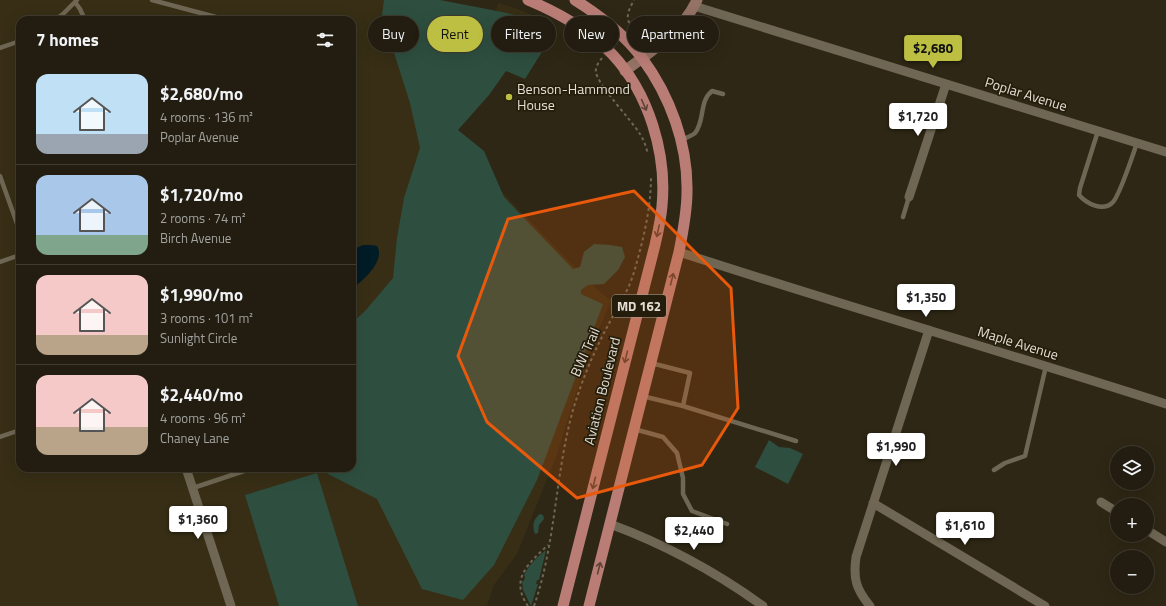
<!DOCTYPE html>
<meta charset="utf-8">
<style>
body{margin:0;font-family:"Titillium Web",sans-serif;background:#2e2a1e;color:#f1f3f6;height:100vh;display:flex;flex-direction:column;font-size:15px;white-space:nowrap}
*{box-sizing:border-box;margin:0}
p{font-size:13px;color:#a2a29f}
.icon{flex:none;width:22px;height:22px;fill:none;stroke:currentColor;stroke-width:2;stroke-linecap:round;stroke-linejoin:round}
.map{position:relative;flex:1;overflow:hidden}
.sheet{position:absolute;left:16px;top:16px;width:340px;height:456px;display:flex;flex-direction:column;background:#221d10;border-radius:12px;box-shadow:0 4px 16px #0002,0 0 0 1px #3f3b30}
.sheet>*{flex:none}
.hud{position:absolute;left:368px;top:16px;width:380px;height:36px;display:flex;gap:8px}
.controls{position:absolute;left:1110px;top:446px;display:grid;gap:8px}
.controls a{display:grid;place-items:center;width:44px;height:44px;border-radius:50%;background:#221d10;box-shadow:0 4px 16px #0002,0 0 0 1px #3f3b30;font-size:20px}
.price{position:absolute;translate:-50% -34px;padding:0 9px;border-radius:4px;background:#fff;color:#222;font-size:13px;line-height:26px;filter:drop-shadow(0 1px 2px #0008)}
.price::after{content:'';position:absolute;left:50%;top:24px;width:12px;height:9px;margin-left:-6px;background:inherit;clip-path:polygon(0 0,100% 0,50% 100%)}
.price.on{background:#bdbf43;color:#111}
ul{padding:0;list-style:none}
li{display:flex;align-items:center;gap:12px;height:100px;padding:0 20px}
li+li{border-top:1px solid #3f3b30}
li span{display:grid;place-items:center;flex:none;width:112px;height:80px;border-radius:12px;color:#555}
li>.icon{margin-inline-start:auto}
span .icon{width:48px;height:48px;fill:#fffc;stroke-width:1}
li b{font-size:17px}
h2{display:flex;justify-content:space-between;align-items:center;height:48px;padding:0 20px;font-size:17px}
.tag{padding:0 14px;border-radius:18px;background:#221d10;box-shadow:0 4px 16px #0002,0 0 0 1px #3f3b30;font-size:14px;line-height:36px}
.tag.on{background:#bdbf43;color:#111}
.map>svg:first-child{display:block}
.built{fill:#372e15;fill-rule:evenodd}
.green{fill:#2e4f40}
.water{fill:#001c26}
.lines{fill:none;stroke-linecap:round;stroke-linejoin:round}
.path{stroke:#6d6757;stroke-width:2;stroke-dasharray:3 3;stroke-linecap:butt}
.service{stroke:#6f6753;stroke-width:4.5}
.minor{stroke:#6f6753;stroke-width:9}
.secondary{stroke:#947265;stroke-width:11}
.primary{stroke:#b97d76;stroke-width:11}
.oneway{stroke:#604336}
.marked{fill:#e8590c;fill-opacity:0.2;stroke:#e8590c;stroke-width:3;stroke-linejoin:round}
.poi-dot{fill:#bdbf43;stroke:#241d0b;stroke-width:1.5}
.labels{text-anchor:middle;stroke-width:3.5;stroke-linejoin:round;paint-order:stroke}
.shield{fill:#241d0b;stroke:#aaa497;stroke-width:1}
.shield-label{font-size:13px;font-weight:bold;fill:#e3ded3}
.poi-label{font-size:14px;fill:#e3ded3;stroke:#241d0b;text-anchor:start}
.street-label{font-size:14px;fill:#e3ded3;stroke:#241d0b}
</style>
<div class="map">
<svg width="1166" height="606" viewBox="0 0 1166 606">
<rect width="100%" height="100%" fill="#2e2715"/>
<!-- built -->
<path class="built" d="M0,0H412L495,15L498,3L518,9L537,17L527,31L443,131L592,285L611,301L592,346L571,408L557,454L517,554L494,585L487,606H0ZM20,20H352V468H20Z"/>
<!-- green -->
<path class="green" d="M384,0H440L502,12L532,19L552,36L525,79L506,71L489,95L458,130L484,151L504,197L573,269L580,267L584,252L594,244L610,245L622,247L625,257L618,270L604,284L588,285L581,290V294L603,304L537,480L494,565L463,600L422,589L377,499L328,474L323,468H352V323L366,310L393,278L397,238L404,198L420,148L410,103L382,15Z
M769,440L779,447L790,448L803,454L788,484L755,467Z
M317,473L358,606H279L245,495Z
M540,514L543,515L544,519L539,525L538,533L535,534C532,527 533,519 540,514Z
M546,550L539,580H537L536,584H538L531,606L523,590L522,581H524L525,577L524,575C529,565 537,557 546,550Z"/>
<!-- water -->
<path class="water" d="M363,245H371L377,246C378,248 379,250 379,252C380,266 362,281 352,289V250Z"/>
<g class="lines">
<!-- path -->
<path class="path" d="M629,29C630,25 629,23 628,19C627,12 631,6 634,0
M602,58C599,62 595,67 596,72C597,84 632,121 640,134C644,140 646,147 648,154
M528,606C509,579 529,563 548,545
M534,606C556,543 555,474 573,410C581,383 592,356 605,331C612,317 621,303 628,288C633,277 636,266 639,254C646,228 651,203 651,176"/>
<!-- service -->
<path class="service" d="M152,0L227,20
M75,2L80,9L85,20
M55,20L63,14L77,0
M0,48L20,41
M1098,131L1080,188L1079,195C1086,203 1102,212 1112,203C1119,198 1133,154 1137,143
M681,140C685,138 692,136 695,133C705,121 699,101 712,91L723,94
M0,176L20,232
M903,217L909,197
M0,262L20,255
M642,396L683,406L690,373L651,363
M683,406L796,441
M634,429L663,437L677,453L683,478V494L692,511L727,524
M0,437L20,430
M994,470L1005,463L1025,456L1046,366
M193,488L253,468"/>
<!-- minor -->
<path class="minor" d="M694,6L1166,152
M909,197L946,84
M679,252C841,305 1004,352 1166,404
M186,468L231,606
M1101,502L1117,512
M873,503L1045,606
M610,524C664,544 716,572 763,606
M1147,530L1166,542
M870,606C856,589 853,579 856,557L929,330"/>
<!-- secondary -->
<path class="secondary" d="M625,71C651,51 683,31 697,0"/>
<!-- primary -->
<path class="primary" d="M528,0C559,13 589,30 612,54C649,93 667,154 662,206C661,219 658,232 655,245L563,606
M575,0C599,15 625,35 642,58C670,96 688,144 687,192C687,212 683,232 679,252L589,606"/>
</g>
<!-- one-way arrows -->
<defs><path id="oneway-shaft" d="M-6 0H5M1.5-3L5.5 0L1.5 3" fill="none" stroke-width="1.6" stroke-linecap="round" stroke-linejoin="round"/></defs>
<g class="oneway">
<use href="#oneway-shaft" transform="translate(644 105) rotate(66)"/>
<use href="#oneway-shaft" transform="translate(658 231) rotate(102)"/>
<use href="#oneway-shaft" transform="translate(672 279) rotate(-76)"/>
<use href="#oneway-shaft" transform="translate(626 357) rotate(104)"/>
<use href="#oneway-shaft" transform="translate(594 483) rotate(104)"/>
<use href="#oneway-shaft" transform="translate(599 568) rotate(-76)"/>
</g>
<!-- marked area -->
<path class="marked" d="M634,191L731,288L738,408L702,465L577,498L487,422L458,356L508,219Z"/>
<!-- markers -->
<circle class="poi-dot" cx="509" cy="97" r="4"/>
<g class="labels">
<!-- shield labels -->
<rect class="shield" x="612" y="295" width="54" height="22" rx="3"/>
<g class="shield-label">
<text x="639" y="311">MD 162</text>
</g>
<!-- poi labels -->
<g class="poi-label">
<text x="517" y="94">Benson-Hammond<tspan x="517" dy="16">House</tspan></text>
</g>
<!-- street labels -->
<g class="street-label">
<text transform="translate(1026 94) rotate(17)" y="5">Poplar Avenue</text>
<text transform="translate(1018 343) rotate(17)" y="5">Maple Avenue</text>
<text transform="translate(585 352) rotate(-66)" y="5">BWI Trail</text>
<text transform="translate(602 391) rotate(-76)" y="5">Aviation Boulevard</text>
</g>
</g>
</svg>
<div class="controls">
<a><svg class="icon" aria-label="layers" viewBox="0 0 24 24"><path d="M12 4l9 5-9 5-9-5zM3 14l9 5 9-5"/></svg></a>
<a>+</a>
<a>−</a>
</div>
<b class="price on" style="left:933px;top:69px">$2,680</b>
<b class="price" style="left:918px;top:137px">$1,720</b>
<b class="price" style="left:926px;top:318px">$1,350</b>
<b class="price" style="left:896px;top:467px">$1,990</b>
<b class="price" style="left:198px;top:540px">$1,360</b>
<b class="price" style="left:965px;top:546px">$1,610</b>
<b class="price" style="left:694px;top:551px">$2,440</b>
<div class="hud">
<a class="tag">Buy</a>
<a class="tag on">Rent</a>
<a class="tag">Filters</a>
<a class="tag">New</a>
<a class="tag">Apartment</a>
</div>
<section class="sheet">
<h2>7 homes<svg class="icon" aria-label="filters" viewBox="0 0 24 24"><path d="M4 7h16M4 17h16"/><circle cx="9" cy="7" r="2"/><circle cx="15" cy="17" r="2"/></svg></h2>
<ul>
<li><span style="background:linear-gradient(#bfe0f5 75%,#9aa5b1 0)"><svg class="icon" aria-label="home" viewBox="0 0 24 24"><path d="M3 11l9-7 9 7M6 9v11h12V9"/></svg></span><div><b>$2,680/mo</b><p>4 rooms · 136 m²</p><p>Poplar Avenue</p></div></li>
<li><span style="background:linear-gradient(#a9c7e8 75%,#7fa58c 0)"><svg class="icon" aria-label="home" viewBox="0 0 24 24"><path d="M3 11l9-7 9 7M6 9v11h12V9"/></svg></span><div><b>$1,720/mo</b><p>2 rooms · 74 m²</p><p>Birch Avenue</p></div></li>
<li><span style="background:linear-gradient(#f6c9c9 75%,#b9a48a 0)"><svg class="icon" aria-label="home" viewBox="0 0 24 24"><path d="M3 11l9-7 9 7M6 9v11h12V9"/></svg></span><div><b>$1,990/mo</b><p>3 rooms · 101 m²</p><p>Sunlight Circle</p></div></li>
<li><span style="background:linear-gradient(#f6c9c9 65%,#b9a48a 0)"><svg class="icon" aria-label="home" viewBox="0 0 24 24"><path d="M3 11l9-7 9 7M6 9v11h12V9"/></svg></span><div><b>$2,440/mo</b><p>4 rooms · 96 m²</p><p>Chaney Lane</p></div></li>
</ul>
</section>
</div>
